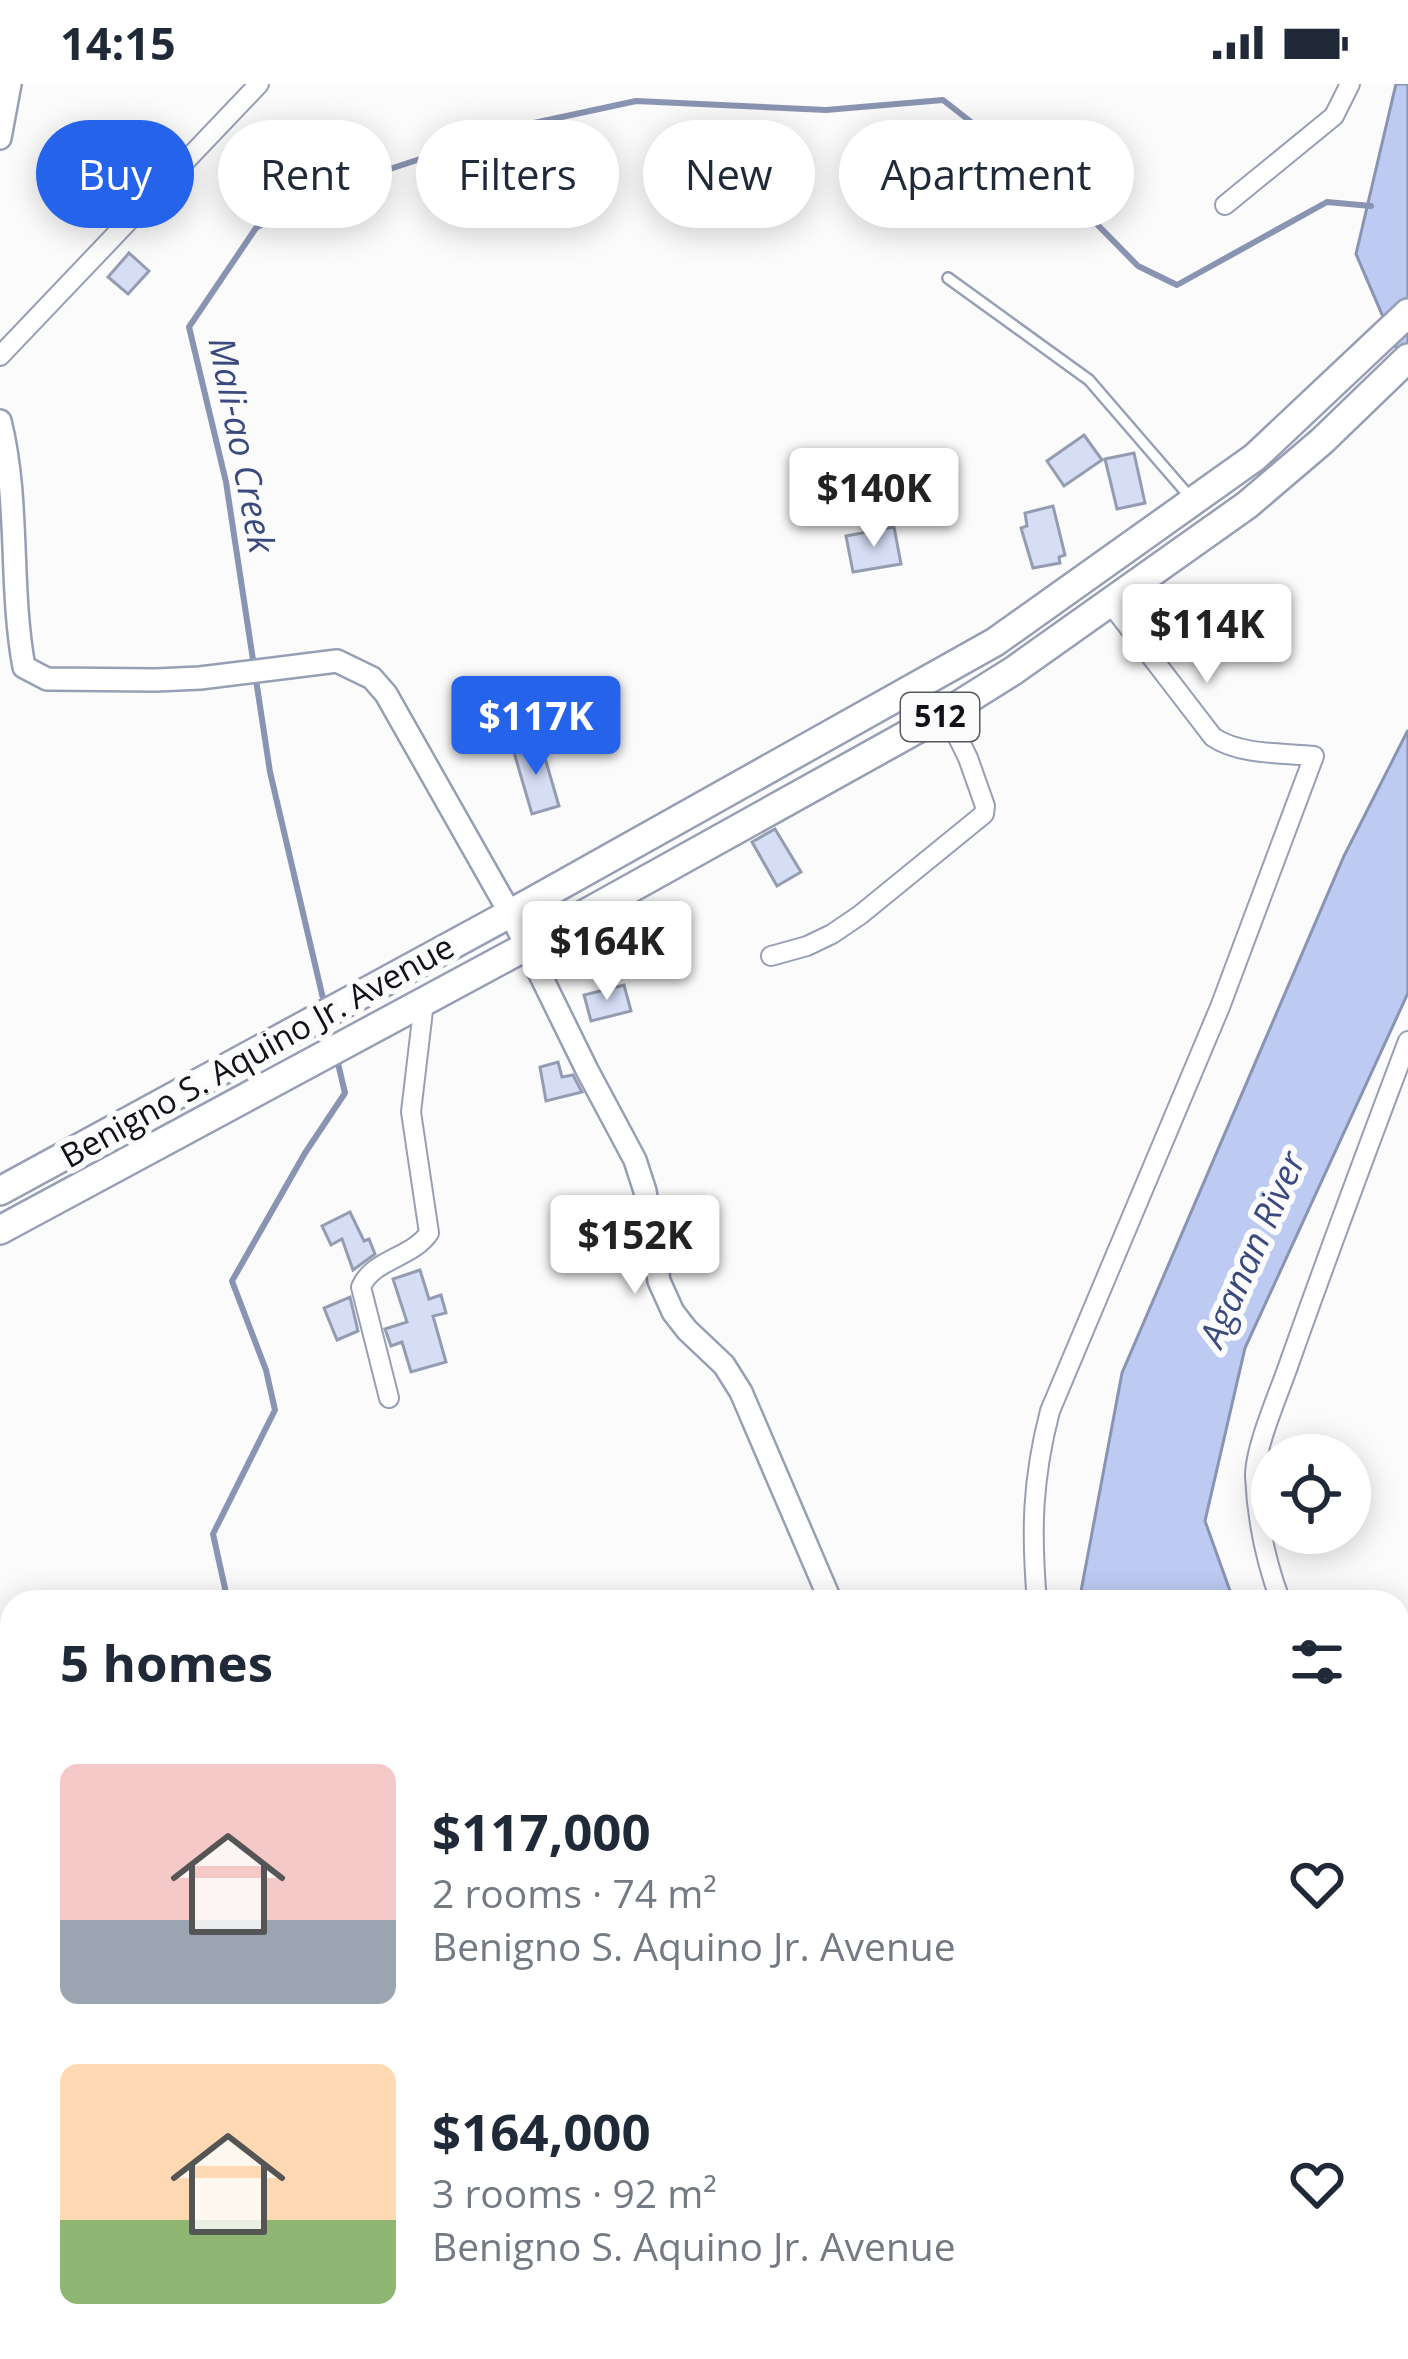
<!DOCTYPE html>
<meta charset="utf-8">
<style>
body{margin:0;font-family:"Open Sans",sans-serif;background:#f6f6f7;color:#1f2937;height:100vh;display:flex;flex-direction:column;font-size:45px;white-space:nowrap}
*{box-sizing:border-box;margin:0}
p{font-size:39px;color:#747a83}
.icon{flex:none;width:66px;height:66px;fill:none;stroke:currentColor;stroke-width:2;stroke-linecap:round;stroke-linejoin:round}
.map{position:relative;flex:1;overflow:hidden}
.drawer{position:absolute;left:0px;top:1506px;width:1410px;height:771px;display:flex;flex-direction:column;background:#fff;border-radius:36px 36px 0 0;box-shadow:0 6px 30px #0003}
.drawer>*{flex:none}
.banner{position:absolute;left:36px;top:36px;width:1338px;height:108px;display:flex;gap:24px}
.buttons{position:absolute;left:1251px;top:1350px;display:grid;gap:24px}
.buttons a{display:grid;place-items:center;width:120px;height:120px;border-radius:50%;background:#fff;box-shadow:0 6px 30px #0003;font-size:60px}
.price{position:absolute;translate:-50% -102px;padding:0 27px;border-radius:12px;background:#fff;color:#222;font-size:39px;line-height:78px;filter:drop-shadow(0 3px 6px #0008)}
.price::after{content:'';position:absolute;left:50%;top:72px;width:36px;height:27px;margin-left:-18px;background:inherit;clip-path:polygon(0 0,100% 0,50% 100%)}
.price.active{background:#2563eb;color:#fff}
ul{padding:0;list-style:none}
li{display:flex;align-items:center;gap:36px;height:300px;padding:0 60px}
li span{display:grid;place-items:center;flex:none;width:336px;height:240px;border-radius:18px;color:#555}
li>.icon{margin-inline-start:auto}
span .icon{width:144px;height:144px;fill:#fffc;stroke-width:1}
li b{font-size:51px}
h2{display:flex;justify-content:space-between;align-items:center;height:144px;padding:0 60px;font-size:51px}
.pill{padding:0 42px;border-radius:54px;background:#fff;box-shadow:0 6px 30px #0003;font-size:42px;line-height:108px}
.pill.active{background:#2563eb;color:#fff}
.status{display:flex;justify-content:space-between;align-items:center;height:84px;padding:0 60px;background:#fff;direction:ltr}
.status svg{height:33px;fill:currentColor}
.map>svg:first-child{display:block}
.water{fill:#bdcbf3;stroke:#8994b2;stroke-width:3}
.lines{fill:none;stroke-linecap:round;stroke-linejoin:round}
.stream{stroke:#8994b2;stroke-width:6}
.building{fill:#d5def5;stroke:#949cb1;stroke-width:3}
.service-casing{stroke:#979fb5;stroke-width:14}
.minor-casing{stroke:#979fb5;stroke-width:22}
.tertiary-casing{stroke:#979fb5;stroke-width:26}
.primary-casing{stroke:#979fb5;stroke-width:32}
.service{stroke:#fff;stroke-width:9}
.minor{stroke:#fff;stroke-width:18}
.tertiary{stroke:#fff;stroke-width:21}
.primary{stroke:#fff;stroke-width:27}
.labels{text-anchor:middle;stroke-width:12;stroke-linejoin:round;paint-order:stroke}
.shield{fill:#fbfbfb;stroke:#56585e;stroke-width:3}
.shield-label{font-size:30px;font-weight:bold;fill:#10121a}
.street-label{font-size:33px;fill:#10121a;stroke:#fbfbfb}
.water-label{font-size:36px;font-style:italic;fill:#3b4a7e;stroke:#fbfbfb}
</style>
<div class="status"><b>14:15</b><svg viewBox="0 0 49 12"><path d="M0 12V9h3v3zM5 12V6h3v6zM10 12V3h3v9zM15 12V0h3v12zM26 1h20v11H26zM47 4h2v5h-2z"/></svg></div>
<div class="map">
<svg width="1408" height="2275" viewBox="0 0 1408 2275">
<rect width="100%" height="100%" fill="#fbfbfb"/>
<!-- water -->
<path class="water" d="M1396,0H1408V291L1356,170Z
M1408,646V909L1245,1264L1205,1437L1234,1518H1079L1122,1289L1344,772Z"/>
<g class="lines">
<!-- stream -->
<path class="stream" d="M325,923L270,688L226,398L189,243L256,144L314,110L520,42L636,17L826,26L943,16L1081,124L1138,182L1177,201L1327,118L1371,122
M228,1518L213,1450L275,1326L266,1286L232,1197L305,1069L345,1009L336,971
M285,2265L288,2275"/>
</g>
<!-- building -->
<path class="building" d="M129,169L149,187L128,210L108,193Z
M1084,351L1102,376L1064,402L1047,377Z
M1134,369L1145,419L1117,425L1105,375Z
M1053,422L1065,471L1059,473L1060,479L1033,484L1021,444L1027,442L1025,429Z
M894,443L901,480L853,488L846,452Z
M540,657L559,722L532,730L513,665Z
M775,745L801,788L777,802L752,758Z
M624,901L631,927L591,937L584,911Z
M558,978L562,993L573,991L582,1008L546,1017L540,983Z
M350,1128L364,1157L369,1155L375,1170L353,1186L342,1155L331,1161L322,1142Z
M420,1186L429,1215L441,1211L446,1229L433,1232L446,1278L411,1288L402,1258L391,1262L385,1245L407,1238L393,1195Z
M350,1213L358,1247L337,1256L324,1224Z"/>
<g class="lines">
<!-- service casing -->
<g class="service-casing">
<path id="service" d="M948,194L1089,296L1190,413"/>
</g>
<!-- minor casing -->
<g class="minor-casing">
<path id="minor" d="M1225,121L1334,32L1350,0
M0,272L259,0
M771,872L807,862L832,850L860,831L984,730L985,722L968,674L946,629
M389,1314L361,1203C373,1175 412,1174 429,1149L411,1028L424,918
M1037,1518C1031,1448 1032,1396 1050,1327L1220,923L1314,672C1283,669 1239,671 1213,653L1110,519
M1281,1518C1266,1479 1257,1434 1255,1392C1255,1362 1280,1307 1290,1277C1328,1170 1368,1063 1408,957
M1398,1656L1408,1660
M1398,1879L1408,1880
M1398,2229L1408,2227
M858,2265L860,2275
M1211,2265L1220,2271L1244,2265"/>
</g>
<!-- tertiary casing -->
<g class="tertiary-casing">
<path id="tertiary" d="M0,54L10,0
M0,337C20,417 9,502 24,583L47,595L156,596L200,594L337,577L372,594L386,610L510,829L587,986L635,1076L645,1107L659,1197L673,1228L687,1246L724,1281L741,1308L831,1518
M1398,1954L1408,1962"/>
</g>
<!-- primary casing -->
<g class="primary-casing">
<path id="primary" d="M0,1107L531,818L995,558L1255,373L1408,229
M0,1146L527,862L946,629L1013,587L1247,421L1322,357L1408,274"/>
</g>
<!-- service -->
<use href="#service" class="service"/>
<!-- minor -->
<use href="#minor" class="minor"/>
<!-- tertiary -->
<use href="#tertiary" class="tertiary"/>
<!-- primary -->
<use href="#primary" class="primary"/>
</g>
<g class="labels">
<!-- shield labels -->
<rect class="shield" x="901" y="609" width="78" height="48" rx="9"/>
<g class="shield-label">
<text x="940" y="643">512</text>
</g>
<!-- street labels -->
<g class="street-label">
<text transform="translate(257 967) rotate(-29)" y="12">Benigno S. Aquino Jr. Avenue</text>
</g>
<!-- water labels -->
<g class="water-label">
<text transform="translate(242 361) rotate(79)" y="13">Mali-ao Creek</text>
<text transform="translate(1252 1165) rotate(-66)" y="13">Aganan River</text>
</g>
</g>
</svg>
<div class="buttons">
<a><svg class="icon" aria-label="locate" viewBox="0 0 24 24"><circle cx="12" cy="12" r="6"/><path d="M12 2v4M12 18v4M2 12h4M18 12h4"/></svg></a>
</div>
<b class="price" style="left:874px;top:466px">$140K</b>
<b class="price" style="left:1207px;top:602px">$114K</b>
<b class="price active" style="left:536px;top:694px">$117K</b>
<b class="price" style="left:607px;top:919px">$164K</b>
<b class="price" style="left:635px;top:1213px">$152K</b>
<div class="banner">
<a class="pill active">Buy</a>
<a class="pill">Rent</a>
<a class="pill">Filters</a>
<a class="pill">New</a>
<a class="pill">Apartment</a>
</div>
<section class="drawer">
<h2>5 homes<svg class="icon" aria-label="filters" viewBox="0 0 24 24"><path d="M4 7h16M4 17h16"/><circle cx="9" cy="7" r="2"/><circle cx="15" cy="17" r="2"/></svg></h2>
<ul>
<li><span style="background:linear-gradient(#f6c9c9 65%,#9aa5b1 0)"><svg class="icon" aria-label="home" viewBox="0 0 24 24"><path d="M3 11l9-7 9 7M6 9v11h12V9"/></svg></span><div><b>$117,000</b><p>2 rooms · 74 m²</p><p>Benigno S. Aquino Jr. Avenue</p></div><svg class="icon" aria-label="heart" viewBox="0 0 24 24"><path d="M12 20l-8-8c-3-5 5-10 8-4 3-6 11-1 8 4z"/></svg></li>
<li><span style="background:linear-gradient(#ffd9b3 65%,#8fb573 0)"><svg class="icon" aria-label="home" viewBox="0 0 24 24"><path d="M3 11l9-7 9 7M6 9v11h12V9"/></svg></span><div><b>$164,000</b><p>3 rooms · 92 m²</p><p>Benigno S. Aquino Jr. Avenue</p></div><svg class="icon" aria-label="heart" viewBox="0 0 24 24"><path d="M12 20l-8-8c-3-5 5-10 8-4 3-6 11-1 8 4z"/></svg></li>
</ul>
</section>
</div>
